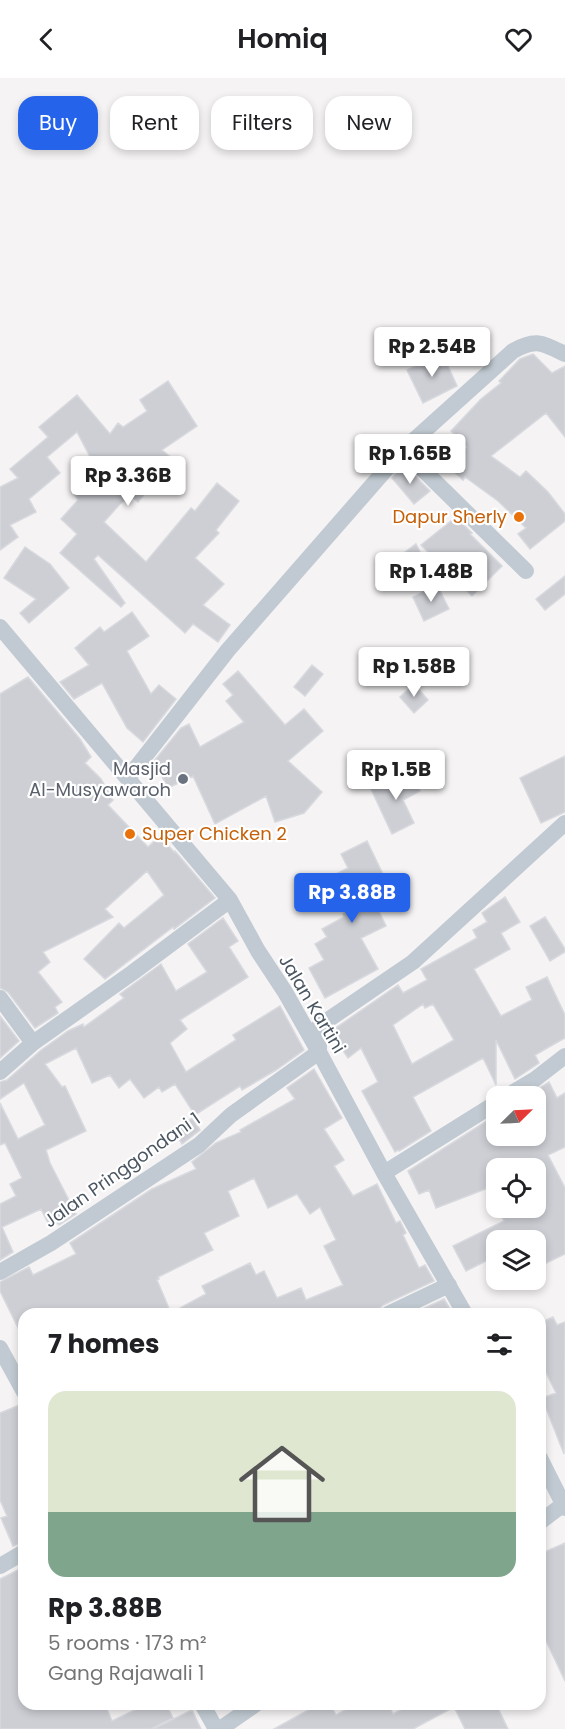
<!DOCTYPE html>
<meta charset="utf-8">
<style>
body{margin:0;font-family:Poppins,sans-serif;background:#f6f6f6;color:#202124;height:100vh;display:flex;flex-direction:column;font-size:22px;white-space:nowrap}
*{box-sizing:border-box;margin:0}
p{font-size:20px;color:#757577}
.icon{flex:none;width:33px;height:33px;fill:none;stroke:currentColor;stroke-width:2;stroke-linecap:round;stroke-linejoin:round}
.map{position:relative;flex:1;overflow:hidden}
.details{position:absolute;left:18px;top:1230px;width:528px;height:402px;display:flex;flex-direction:column;background:#fff;border-radius:18px;box-shadow:0 3px 9px #0003}
.details>*{flex:none}
.top-card{position:absolute;left:18px;top:18px;width:530px;height:54px;display:flex;gap:12px}
.needle{width:39px;rotate:66deg}
.fabs{position:absolute;left:486px;top:1008px;display:grid;gap:12px}
.fabs a{display:grid;place-items:center;width:60px;height:60px;border-radius:12px;background:#fff;box-shadow:0 3px 9px #0003;font-size:30px}
.price{position:absolute;translate:-50% -51px;padding:0 14px;border-radius:6px;background:#fff;color:#222;font-size:20px;line-height:39px;filter:drop-shadow(0 2px 3px #0008)}
.price::after{content:'';position:absolute;left:50%;top:36px;width:18px;height:14px;margin-left:-9px;background:inherit;clip-path:polygon(0 0,100% 0,50% 100%)}
.price.current{background:#2563eb;color:#fff}
ul{padding:0;list-style:none}
li{display:grid;align-content:center;gap:12px;height:318px;padding:0 30px}
li+li{border-top:2px solid #e0e0e0}
li span{display:grid;place-items:center;height:186px;border-radius:18px;color:#555}
li>.icon{margin-inline-start:auto}
span .icon{width:108px;height:108px;fill:#fffc;stroke-width:1}
li b{font-size:26px}
h2{display:flex;justify-content:space-between;align-items:center;height:72px;padding:0 30px;font-size:26px}
.pill{padding:0 21px;border-radius:18px;background:#fff;box-shadow:0 3px 9px #0003;font-size:21px;line-height:54px}
.pill.current{background:#2563eb;color:#fff}
header{display:flex;justify-content:space-between;align-items:center;height:78px;padding:0 30px;background:#fff;font-size:27px;font-weight:600}
.map>svg:first-child{display:block}
.building{fill:#cdcfd5;stroke:#d7d9de;stroke-width:1.5;fill-rule:evenodd}
.lines{fill:none;stroke-linecap:round;stroke-linejoin:round}
.street{stroke:#c1cad2;stroke-width:16}
.food-dot{fill:#e8710a;stroke:#fff;stroke-width:2}
.worship-dot{fill:#6b7280;stroke:#fff;stroke-width:2}
.labels{text-anchor:middle;stroke-width:4.5;stroke-linejoin:round;paint-order:stroke}
.food-label{font-size:18px;fill:#c56008;stroke:#fff;text-anchor:end}
.worship-label{font-size:18px;fill:#5b616d;stroke:#fff;text-anchor:end}
.street-label{font-size:18px;fill:#4a5661;stroke:#fff}
</style>
<header><svg class="icon" aria-label="back" viewBox="0 0 24 24"><path d="M15 5l-7 7 7 7"/></svg>Homiq<svg class="icon" aria-label="heart" viewBox="0 0 24 24"><path d="M12 20l-8-8c-3-5 5-10 8-4 3-6 11-1 8 4z"/></svg></header>
<div class="map">
<svg width="565" height="1651" viewBox="0 0 565 1651">
<rect width="100%" height="100%" fill="#f5f3f3"/>
<!-- building -->
<path class="building" d="M442,275L457,308L423,325L407,292Z
M533,276L552,295L565,288V359L546,335L491,378L520,399L526,393L548,414L565,436V443L530,471L518,456L526,450L498,423L465,399L463,402L449,389L467,369L451,353L481,321L501,305L499,303L520,281Z
M168,303L197,348L162,372L173,381L138,424L131,418L120,426L104,444L146,484L191,430L195,433L217,405L239,423L216,452L219,455L195,480L224,506L203,527L230,547L218,564L193,546L185,555L98,477L94,481L125,525L121,529L60,475L77,456L61,441L78,422L74,416L99,396L77,354L47,379L60,395L29,421L36,434L10,447L18,459L0,472V409L18,400L10,391L48,359L39,349L77,317L110,356L118,345L123,349L147,333L140,322Z
M404,387L430,413L414,426L392,400Z
M456,439L472,455L470,456L502,488L472,518L421,467Z
M416,466L436,505L430,508L404,475Z
M25,469L50,486L69,510L29,545L20,535L36,521L4,500Z
M565,498V516L545,532L536,521Z
M437,507L449,531L424,543L413,519Z
M132,534L149,558L127,573L151,616L159,607L176,621L143,664L127,650L102,605L74,621L60,604L89,587L75,570L100,549L104,554Z
M312,587L323,596L305,618L294,609Z
M238,593L285,647L304,631L323,653L288,683L322,714L304,735L275,744L266,718L215,746L193,698L168,710L154,683L181,650L189,646L200,669L244,644L226,623L233,617L223,606Z
M28,599L80,661L91,679L85,685L101,701L113,722L108,727L148,769L160,758L174,774L175,773L215,820L174,851L173,849L105,901L84,881L119,845L124,850L164,817L147,793L105,831L113,839L43,874L50,884L38,894L62,924L55,929L58,935L35,950L8,914L0,910V616Z
M414,606L428,622L414,635L400,619Z
M565,678V734L541,745L520,700Z
M410,693L420,713L403,722L414,745L392,756L371,711Z
M367,763L389,809L371,817L386,848L361,860L378,891L325,920L309,890L324,882L315,866L327,859L322,851L344,839L343,836L349,833L332,798L348,790L341,776Z
M505,819L520,844L501,855L510,871L474,891L501,938L532,922L526,909L547,899L565,937V960L535,977L539,985L515,1001L496,962V1007L483,980L413,1019L431,1053L399,1073L398,1072L395,1074L362,1013L378,1004L361,970L348,980L330,954L398,907L403,915L427,902L421,891L477,860L473,852L487,844L482,835ZM423,926L425,930L433,926L454,962L412,986L393,947Z
M545,839L565,871V874L550,883L530,848Z
M223,840L238,863L229,869L248,899L180,942L187,951L170,965L186,994L236,962L233,957L280,928L304,972L276,992L242,1012L240,1008L195,1037L175,1006L162,1014L159,1009L144,1020L130,1001L119,1010L110,997L92,1005L76,970L45,986L62,1009L65,1008L86,1053L46,1072L50,1085L76,1136L59,1147L58,1145L50,1149L41,1131L2,1149L13,1174L0,1182V1126L16,1118L10,1106L22,1100L5,1065L0,1067V1025L18,1061L45,1047L24,1005L0,1021V1004L7,1002L40,973L68,953L83,946L84,949L124,920L120,916L161,886L176,913L207,894L188,866Z
M0,938L19,963L0,980Z
M314,991L342,1040L324,1051L344,1082L334,1088L353,1118L377,1106L396,1145L400,1143L406,1155L403,1157L419,1190L425,1187L434,1203L383,1227L379,1231L378,1236H24V1262L0,1213V1204L29,1189L33,1197L76,1176L70,1165L152,1111L196,1091L192,1084L216,1065L241,1054L240,1052L295,1021L287,1010ZM254,1100L268,1130L297,1116L310,1136L320,1129L336,1162L324,1168L343,1207L306,1222L301,1210L277,1220L264,1193L256,1197L250,1185L202,1208L206,1216L171,1235L157,1202L159,1201L158,1199L213,1172L204,1155L239,1138L228,1113Z
M549,1004L557,1020L565,1015V1069L548,1077L565,1110V1176L536,1190V1162H496V1178L466,1193L453,1168L504,1143L497,1130H536V1090H496V1107L436,1130L429,1112L419,1116L408,1093L496,1037V1058H536V1018H527Z
M193,1040L200,1052L182,1066L173,1051Z
M444,1221L453,1236H412Z
M553,1239L557,1247L565,1244L564,1376L542,1320L556,1315L540,1282V1245Z
M24,1325V1464L13,1468L1,1440L7,1438L0,1422V1335Z
M565,1465V1603L540,1550V1476Z
M24,1486V1626H105L112,1643L147,1626H166L173,1640L151,1651H0V1501L22,1490L21,1488Z
M319,1626H330L336,1637L356,1626H388L393,1636L412,1626H496L508,1651H465L454,1629L413,1651H274Z
M192,1632L201,1651H153Z"/>
<g class="lines">
<!-- street -->
<path class="street" d="M403,372L526,493
M0,549L230,822L258,873L285,914L319,974L384,1095L465,1236
M128,700L228,572L403,372L513,273C536,260 542,265 565,276
M0,920L33,965
M0,994L33,965L132,895L230,822
M507,1018L534,1002L565,978
M384,1095L496,1025
M0,1194L51,1165L199,1067L231,1037L319,974V948L413,884L565,745
M388,1236L449,1207
M0,1270L24,1314
M540,1380L565,1430
M540,1444L565,1425
M0,1488L24,1474
M202,1626L216,1651
M220,1651L256,1626"/>
</g>
<!-- markers -->
<g class="food-dot">
<circle cx="519" cy="439" r="6"/>
<circle cx="130" cy="756" r="6"/>
</g>
<circle class="worship-dot" cx="183" cy="701" r="6"/>
<g class="labels">
<!-- food labels -->
<g class="food-label">
<text x="507" y="445">Dapur Sherly</text>
<text x="142" y="762" text-anchor="start">Super Chicken 2</text>
</g>
<!-- worship labels -->
<g class="worship-label">
<text x="171" y="697">Masjid<tspan x="171" dy="21">Al-Musyawaroh</tspan></text>
</g>
<!-- street labels -->
<g class="street-label">
<text transform="translate(312 926) rotate(59)" y="6">Jalan Kartini</text>
<text transform="translate(122 1092) rotate(-35)" y="6">Jalan Pringgondani 1</text>
</g>
</g>
</svg>
<div class="fabs">
<a><svg class="needle" viewBox="-14 -14 28 28"><path d="M0-13l5 13h-10z" fill="#e53935"/><path d="M0 13l5-13h-10z" fill="#757577"/></svg></a>
<a><svg class="icon" aria-label="locate" viewBox="0 0 24 24"><circle cx="12" cy="12" r="6"/><path d="M12 2v4M12 18v4M2 12h4M18 12h4"/></svg></a>
<a><svg class="icon" aria-label="layers" viewBox="0 0 24 24"><path d="M12 4l9 5-9 5-9-5zM3 14l9 5 9-5"/></svg></a>
</div>
<b class="price" style="left:432px;top:300px">Rp 2.54B</b>
<b class="price" style="left:410px;top:407px">Rp 1.65B</b>
<b class="price" style="left:128px;top:429px">Rp 3.36B</b>
<b class="price" style="left:431px;top:525px">Rp 1.48B</b>
<b class="price" style="left:414px;top:620px">Rp 1.58B</b>
<b class="price" style="left:396px;top:723px">Rp 1.5B</b>
<b class="price current" style="left:352px;top:846px">Rp 3.88B</b>
<div class="top-card">
<a class="pill current">Buy</a>
<a class="pill">Rent</a>
<a class="pill">Filters</a>
<a class="pill">New</a>
</div>
<section class="details">
<h2>7 homes<svg class="icon" aria-label="filters" viewBox="0 0 24 24"><path d="M4 7h16M4 17h16"/><circle cx="9" cy="7" r="2"/><circle cx="15" cy="17" r="2"/></svg></h2>
<ul>
<li><span style="background:linear-gradient(#dfe7d0 65%,#7fa58c 0)"><svg class="icon" aria-label="home" viewBox="0 0 24 24"><path d="M3 11l9-7 9 7M6 9v11h12V9"/></svg></span><div><b>Rp 3.88B</b><p>5 rooms · 173 m²</p><p>Gang Rajawali 1</p></div></li>
</ul>
</section>
</div>
